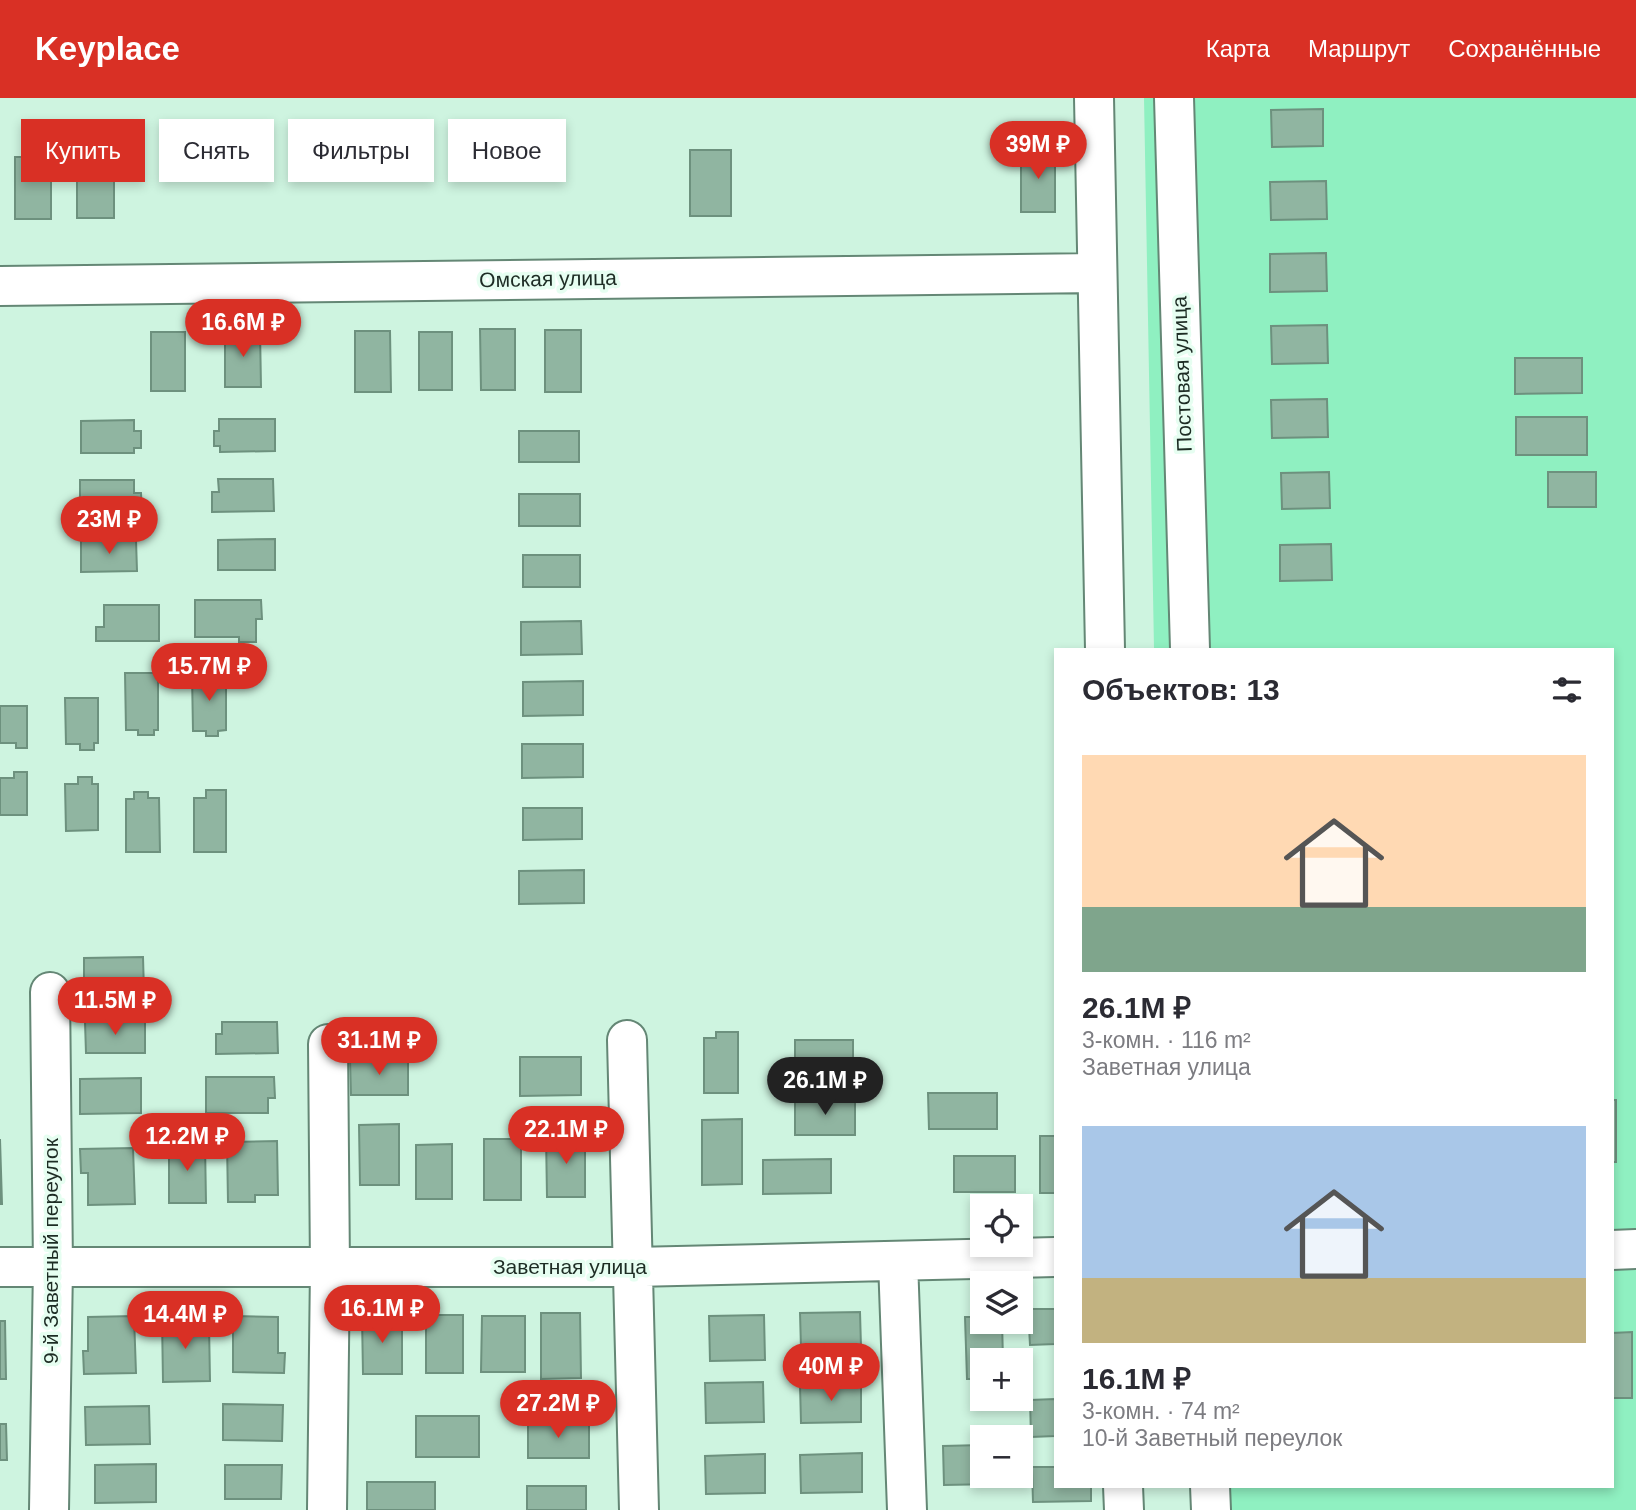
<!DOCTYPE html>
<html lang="ru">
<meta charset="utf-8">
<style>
body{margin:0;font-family:Helvetica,sans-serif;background:#f2f2f3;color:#2b2b33;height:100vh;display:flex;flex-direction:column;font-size:26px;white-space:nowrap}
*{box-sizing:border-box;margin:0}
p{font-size:23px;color:#7c7c81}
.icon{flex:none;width:38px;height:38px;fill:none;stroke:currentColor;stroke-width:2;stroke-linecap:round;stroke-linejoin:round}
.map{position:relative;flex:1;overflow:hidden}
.side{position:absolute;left:1054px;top:550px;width:560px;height:840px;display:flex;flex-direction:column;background:#fff;border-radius:0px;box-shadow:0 4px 10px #0003}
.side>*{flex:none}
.banner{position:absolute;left:21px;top:21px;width:665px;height:63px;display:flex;gap:14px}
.buttons{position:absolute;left:970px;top:1096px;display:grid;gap:14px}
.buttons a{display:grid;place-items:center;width:63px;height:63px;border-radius:0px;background:#fff;box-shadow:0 4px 10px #0003;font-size:35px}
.price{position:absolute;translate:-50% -60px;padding:0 16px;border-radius:24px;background:#d93025;color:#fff;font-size:23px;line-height:46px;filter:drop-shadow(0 2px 4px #0008)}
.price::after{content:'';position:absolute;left:50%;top:42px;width:21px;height:16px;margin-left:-10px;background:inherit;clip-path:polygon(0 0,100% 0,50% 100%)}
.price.active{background:#222;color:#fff}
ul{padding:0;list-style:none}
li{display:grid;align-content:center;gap:14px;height:371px;padding:0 28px}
li span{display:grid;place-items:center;height:217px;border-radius:0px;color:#555}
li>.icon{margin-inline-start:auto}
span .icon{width:126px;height:126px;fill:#fffc;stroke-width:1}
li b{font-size:30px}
h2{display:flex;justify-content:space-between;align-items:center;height:84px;padding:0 28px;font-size:30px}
.chip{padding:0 24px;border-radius:0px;background:#fff;box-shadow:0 4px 10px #0003;font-size:24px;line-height:63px}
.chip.active{background:#d93025;color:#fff}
header{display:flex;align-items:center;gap:42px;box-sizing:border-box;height:98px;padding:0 35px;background:#d93025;color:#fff}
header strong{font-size:33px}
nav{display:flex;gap:38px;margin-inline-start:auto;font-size:24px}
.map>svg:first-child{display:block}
.green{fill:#8ff0c1}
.building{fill:#90b5a1;stroke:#6d917e;stroke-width:2}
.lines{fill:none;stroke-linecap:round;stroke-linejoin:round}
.minor-casing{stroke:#648775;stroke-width:42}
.minor{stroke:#fff;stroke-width:38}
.labels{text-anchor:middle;stroke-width:7;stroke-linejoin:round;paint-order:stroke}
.street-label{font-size:21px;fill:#1d2c24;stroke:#e6fef1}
</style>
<header>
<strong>Keyplace</strong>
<nav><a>Карта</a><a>Маршрут</a><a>Сохранённые</a></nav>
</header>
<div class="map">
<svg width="1636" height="1412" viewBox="0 0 1636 1412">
<rect width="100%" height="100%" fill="#cef4e0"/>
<!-- green -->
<path class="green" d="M1144,0H1636V1412H1219L1218,1388H1612V551H1154Z"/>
<!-- building -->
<path class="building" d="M1323,11V48L1272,49L1271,12Z
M690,52H731V118H690Z
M1021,52H1055V114H1021Z
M15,59H51V121H15Z
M77,59H114V120H77Z
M1326,83L1327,121L1271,122L1270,84Z
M1326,155L1327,193L1270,194V156Z
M1327,227L1328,265L1272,266L1271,228Z
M480,231H515V292H481Z
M545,232H581V294H545Z
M225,233H260L261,289H225Z
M355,233H390L391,294H355Z
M151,234H185V293H151Z
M419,234H452V292H419Z
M1515,260H1582V295L1515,296Z
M1327,301L1328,339L1272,340L1271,302Z
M1516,319H1587V357H1516Z
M219,321H275V353L220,354V348H214V333H219Z
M134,322V333H141V350H134V355H81V323Z
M519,333H579V364H519Z
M1329,374L1330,410L1282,411L1281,375Z
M1548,374H1596V409H1548Z
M218,381H273L274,413L212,414V394H219Z
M80,382H134V395H141L142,414H80Z
M519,396H580V428H519Z
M275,441V472H218V442Z
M136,442L137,473L81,474V443Z
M1331,446L1332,482L1280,483V447Z
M523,457H580V489H523Z
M195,502H261L262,521H256V544H239V539H195Z
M104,507H159V543H96V529H104Z
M581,523L582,556L521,557V524Z
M125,575H158V632H154V637H138V632H126Z
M226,575V632L218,633V638H206V633H193L192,576Z
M583,583V617L523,618V584Z
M65,600H98V645H94V652H80V646H66Z
M0,608H27V650H16V645H0Z
M522,646H583V679L522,680Z
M14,674H27V717H0V680H14Z
M78,679H92V686H98V732L66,733L65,686H78Z
M206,692H226V754H194V700H206Z
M134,694H148V700H159L160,754H126V701H134Z
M523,710H582V741L523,742Z
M584,772V805L519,806V773Z
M143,859L144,894H84V860Z
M145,923V955H86L85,924Z
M222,924H277L278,955L216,956V936H222Z
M716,934H738V995H704V940H716Z
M795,942H853V973L795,974Z
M520,959H581V997L520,998Z
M350,961H408V997H351Z
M206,979H274L275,1000H268V1015H206Z
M141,980V1015L80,1016V981Z
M928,995H997V1031H929Z
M855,1001V1037H795V1002Z
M1612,1002H1616V1064H1612Z
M742,1021V1086L702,1087V1022Z
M399,1026V1087H360L359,1027Z
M585,1036V1099H547L546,1037Z
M1040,1038H1055V1095H1040Z
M0,1041L2,1106H0Z
M484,1041H521V1102H484Z
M277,1043L278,1097H255V1104H228L227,1044Z
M169,1045H205L206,1105H169Z
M452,1046V1101H416V1047Z
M133,1050L135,1106L88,1107V1075H81L80,1051Z
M954,1058H1015V1094H954Z
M831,1061V1095L763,1096V1062Z
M1028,1211H1055V1246L1030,1247Z
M860,1214L861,1249L801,1250L800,1215Z
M541,1215H580L581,1280L541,1281Z
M402,1217V1276H363L362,1218Z
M426,1217H463V1275H426Z
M764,1217L765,1262L710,1263L709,1218Z
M134,1218L136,1275L84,1276L83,1253H88V1219Z
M233,1218L278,1219V1255H285L284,1275L233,1274Z
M482,1218H525V1274H481Z
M184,1219V1227H209L210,1283L163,1284L162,1220Z
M965,1219H982V1223H1002L1003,1262H982V1281H967Z
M0,1223H5L6,1281H0Z
M1632,1234V1300H1612V1235Z
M763,1284L764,1324L706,1325L705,1285Z
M861,1285V1324L801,1325L800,1287Z
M1055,1301V1338L1031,1339L1030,1302Z
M223,1306L283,1307L282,1343L223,1342Z
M149,1308L150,1346L86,1347L85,1309Z
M416,1318H479V1359H416Z
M528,1324H589V1360H528Z
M0,1326H6L7,1362H0Z
M982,1347V1377H995V1386L944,1387L943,1348Z
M862,1355V1394L801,1395L800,1357Z
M765,1356V1395L706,1396L705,1358Z
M156,1366V1404L95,1405V1367Z
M225,1367H282L281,1401H225Z
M1032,1369H1055V1388H1091V1403L1033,1404Z
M367,1384H435V1412H367Z
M527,1388H586V1412H527Z"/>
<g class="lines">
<!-- minor casing -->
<g class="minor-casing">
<path id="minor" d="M1094,0L1105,551
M1174,0L1190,551
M0,188L1097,175
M627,942L639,1412
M1612,1152L1636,1151
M898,1163L907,1412
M0,1169H634L1055,1159
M1123,1388L1124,1412
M1210,1388L1211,1412
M49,1412L53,1169L50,894
M327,1412L330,1170L328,946"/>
</g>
<!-- minor -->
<use href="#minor" class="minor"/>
</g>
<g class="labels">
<!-- street labels -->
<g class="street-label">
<text transform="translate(548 181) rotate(-1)" y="7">Омская улица</text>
<text transform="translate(1182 276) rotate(-92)" y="7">Постовая улица</text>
<text transform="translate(51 1153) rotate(-90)" y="7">9-й Заветный переулок</text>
<text x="570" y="1176">Заветная улица</text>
</g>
</g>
</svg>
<div class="buttons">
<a><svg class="icon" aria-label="locate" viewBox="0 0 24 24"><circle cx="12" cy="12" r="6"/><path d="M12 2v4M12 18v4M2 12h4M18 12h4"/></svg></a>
<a><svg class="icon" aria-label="layers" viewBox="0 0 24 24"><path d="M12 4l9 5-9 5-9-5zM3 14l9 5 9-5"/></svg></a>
<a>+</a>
<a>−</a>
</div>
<b class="price" style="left:1038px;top:83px">39M ₽</b>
<b class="price" style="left:243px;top:261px">16.6M ₽</b>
<b class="price" style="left:109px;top:458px">23M ₽</b>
<b class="price" style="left:209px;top:605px">15.7M ₽</b>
<b class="price" style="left:115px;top:939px">11.5M ₽</b>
<b class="price" style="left:379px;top:979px">31.1M ₽</b>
<b class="price active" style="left:825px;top:1019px">26.1M ₽</b>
<b class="price" style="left:566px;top:1068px">22.1M ₽</b>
<b class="price" style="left:187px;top:1075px">12.2M ₽</b>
<b class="price" style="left:382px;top:1247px">16.1M ₽</b>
<b class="price" style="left:185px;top:1253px">14.4M ₽</b>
<b class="price" style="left:831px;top:1305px">40M ₽</b>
<b class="price" style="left:558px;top:1342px">27.2M ₽</b>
<div class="banner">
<a class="chip active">Купить</a>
<a class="chip">Снять</a>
<a class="chip">Фильтры</a>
<a class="chip">Новое</a>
</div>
<section class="side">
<h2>Объектов: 13<svg class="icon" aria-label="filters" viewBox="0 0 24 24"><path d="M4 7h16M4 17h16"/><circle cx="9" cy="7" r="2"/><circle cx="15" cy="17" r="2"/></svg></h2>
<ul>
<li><span style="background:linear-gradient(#ffd9b3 70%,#7fa58c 0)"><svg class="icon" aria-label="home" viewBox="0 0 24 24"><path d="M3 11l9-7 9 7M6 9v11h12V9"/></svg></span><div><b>26.1M ₽</b><p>3-комн. · 116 m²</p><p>Заветная улица</p></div></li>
<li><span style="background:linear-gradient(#a9c7e8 70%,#c2b280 0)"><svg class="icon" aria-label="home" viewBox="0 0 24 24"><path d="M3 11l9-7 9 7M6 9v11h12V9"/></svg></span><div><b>16.1M ₽</b><p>3-комн. · 74 m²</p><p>10-й Заветный переулок</p></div></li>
</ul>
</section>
</div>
